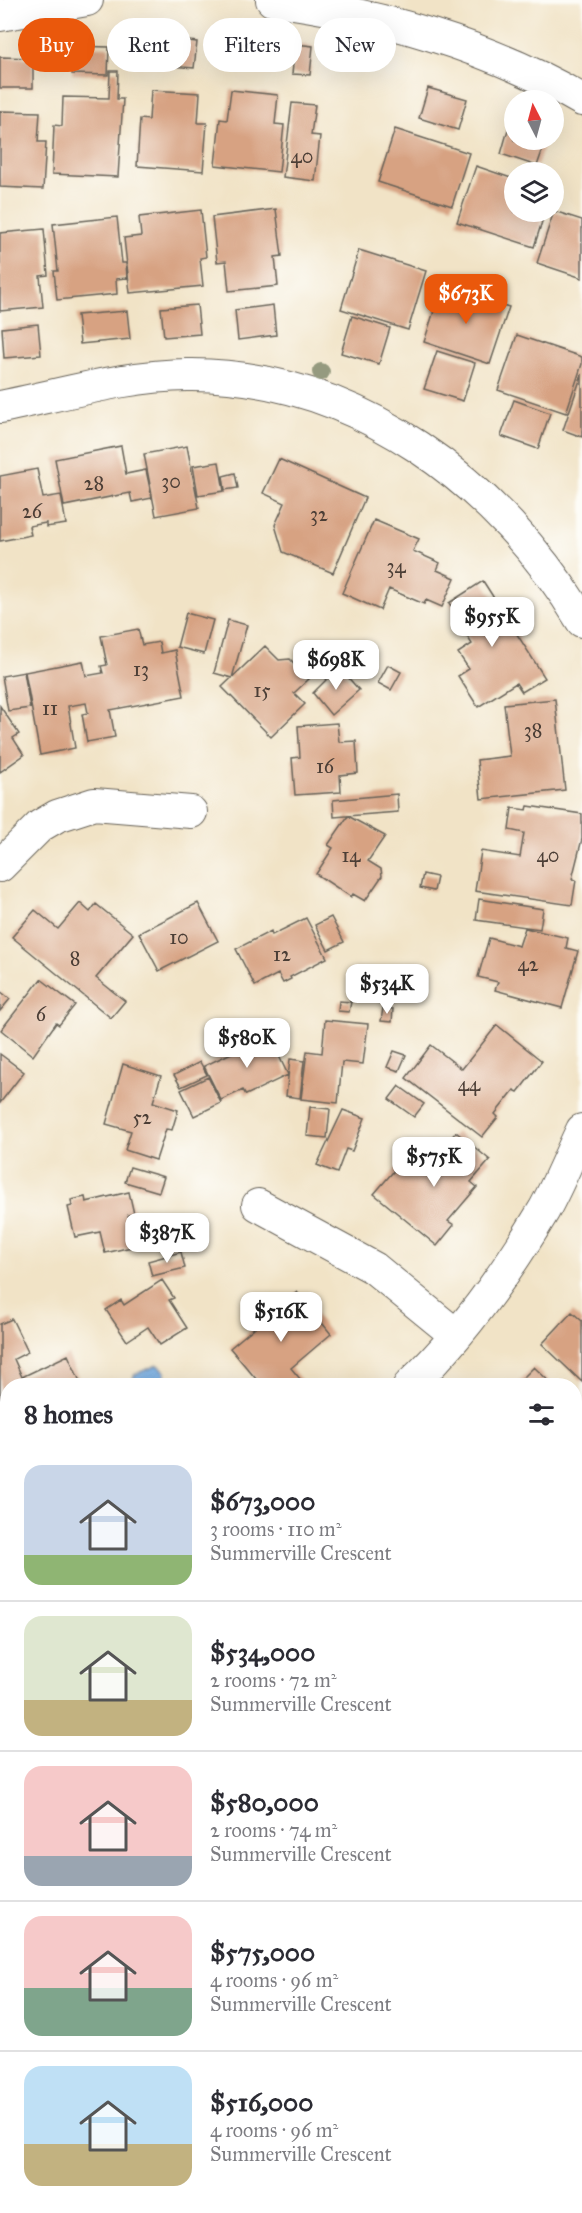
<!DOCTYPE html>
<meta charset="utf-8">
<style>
body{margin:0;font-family:"IM FELL Great Primer",serif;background:#f7f7f7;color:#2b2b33;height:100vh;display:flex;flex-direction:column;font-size:22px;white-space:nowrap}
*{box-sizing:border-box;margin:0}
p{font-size:20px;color:#7c7c81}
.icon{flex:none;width:33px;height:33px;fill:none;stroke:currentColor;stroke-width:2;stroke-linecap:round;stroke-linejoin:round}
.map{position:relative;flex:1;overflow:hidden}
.details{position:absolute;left:0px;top:1378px;width:582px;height:836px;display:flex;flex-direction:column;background:#fff;border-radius:24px 24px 0 0;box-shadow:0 6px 24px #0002}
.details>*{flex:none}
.hud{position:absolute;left:18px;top:18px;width:546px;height:54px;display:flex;gap:12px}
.needle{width:39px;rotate:354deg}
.buttons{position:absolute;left:504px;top:90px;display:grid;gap:12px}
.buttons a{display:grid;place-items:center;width:60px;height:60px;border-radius:50%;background:#fff;box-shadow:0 6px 24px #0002;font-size:30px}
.price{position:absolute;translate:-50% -51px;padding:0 14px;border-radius:12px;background:#fff;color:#222;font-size:20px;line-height:39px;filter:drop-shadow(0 2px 3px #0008)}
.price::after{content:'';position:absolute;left:50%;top:36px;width:18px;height:14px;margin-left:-9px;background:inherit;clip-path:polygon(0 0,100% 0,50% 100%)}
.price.current{background:#ea580c;color:#fff}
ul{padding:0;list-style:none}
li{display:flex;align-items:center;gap:18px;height:150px;padding:0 24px}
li+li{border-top:2px solid #e1e1e2}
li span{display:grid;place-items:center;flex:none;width:168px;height:120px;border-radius:18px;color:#555}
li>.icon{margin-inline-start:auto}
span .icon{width:72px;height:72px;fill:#fffc;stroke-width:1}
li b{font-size:26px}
h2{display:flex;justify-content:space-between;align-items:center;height:72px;padding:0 24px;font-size:26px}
.chip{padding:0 21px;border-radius:27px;background:#fff;box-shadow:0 6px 24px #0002;font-size:21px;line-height:54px}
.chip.current{background:#ea580c;color:#fff}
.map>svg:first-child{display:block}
.green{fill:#9cdc91;stroke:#5c7c56;stroke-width:1.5}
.water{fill:#6ea6dd;stroke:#45617c;stroke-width:1.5}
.building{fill:#d7a282}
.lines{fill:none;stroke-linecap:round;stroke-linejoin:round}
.street-casing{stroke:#676258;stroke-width:34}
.street{stroke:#fff;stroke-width:32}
.tree{fill:#959a7f}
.labels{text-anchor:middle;stroke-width:4.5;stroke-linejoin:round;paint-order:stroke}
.number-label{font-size:20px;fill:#4b3e36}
</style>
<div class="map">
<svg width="582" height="2213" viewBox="0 0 582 2213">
<rect width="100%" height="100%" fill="#fdfcf7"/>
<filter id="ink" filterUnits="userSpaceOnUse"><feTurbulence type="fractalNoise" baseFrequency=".0167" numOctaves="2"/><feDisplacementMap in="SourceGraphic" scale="12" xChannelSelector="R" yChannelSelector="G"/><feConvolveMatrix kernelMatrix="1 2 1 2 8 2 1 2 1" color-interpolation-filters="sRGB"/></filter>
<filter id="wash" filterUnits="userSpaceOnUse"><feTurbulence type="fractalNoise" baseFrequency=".008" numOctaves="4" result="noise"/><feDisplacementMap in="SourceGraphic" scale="24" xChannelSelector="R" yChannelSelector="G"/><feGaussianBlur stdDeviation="1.35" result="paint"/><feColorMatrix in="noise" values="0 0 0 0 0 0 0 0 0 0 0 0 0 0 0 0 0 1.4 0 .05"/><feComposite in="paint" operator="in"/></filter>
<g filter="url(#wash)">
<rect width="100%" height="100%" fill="#f1e3c6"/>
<!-- green -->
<path class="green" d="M0,2103L7,2111L8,2206H178L185,2213H0Z"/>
<!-- water -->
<path class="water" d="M158,1365L165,1372L164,1379L157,1386H130L135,1374Z"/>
<g id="blocks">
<!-- building -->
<path class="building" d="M162,38L197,42L194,68L159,65Z
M242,38L279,42L276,70L239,67Z
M295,44L313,46L310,75L292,74Z
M73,46L109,47L108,75L72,74Z
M0,57L33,58V88H0Z
M110,71H118L117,99H123L118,177L52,174L54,125L62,126L63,97L109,98Z
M428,88L467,99L458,130L419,118Z
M151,90L200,93L198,123H207L203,171L137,166L140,119L149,120Z
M231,90L278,95L275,124L284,125L279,172L215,165L220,119L227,120Z
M292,103L315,105L311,135L320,136L315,181L283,177Z
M0,111L40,112L38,142H46L43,189L0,187Z
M509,126L514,128V140H546L537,166L501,154Z
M395,129L469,153L452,206L378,182Z
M476,166L514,179V212H545L534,247L457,222Z
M276,209L282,256L275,257L278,286L229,291L226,261L217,262L212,217Z
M201,210L206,257L200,258L203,286L130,293L124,238L141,236L139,217Z
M554,211L582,220V278L537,263Z
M117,217L122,263H126L127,278L116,279L117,294L57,300L54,271H58L53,224Z
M44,229L48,275L40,276L43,307L0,311V233Z
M359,250L426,271L408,330L341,309Z
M442,286L509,307L490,364L424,342Z
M197,305L200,334L164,337L161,308Z
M273,305L276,335L238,340L235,310Z
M127,311L130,339L80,344L77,315Z
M352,316L390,328L379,364L341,353Z
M38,324L41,355L4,358L2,328Z
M517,335L582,357V364L566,413L498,390Z
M437,351L475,363L463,401L424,389Z
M582,374V437L563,430Z
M514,400L550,413L538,449L501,436Z
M121,446L126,474L146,470L152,498L132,502L130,493L64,506L55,459Z
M187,446L199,508L156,516L144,454Z
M279,459L365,498L333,573L283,552L275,525L285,503L263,493Z
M219,462L224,491L198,495L193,466Z
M37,469L43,498L61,495L66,524L46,527V523L29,526L31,535L0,541V476Z
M235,473L238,488L225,490L223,476Z
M374,520L419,539L413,551L440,563L437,570L455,578L442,607L426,600L424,604L389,589L380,610L342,593Z
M483,581L545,678L522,692L516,683L478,707L458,676L469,669L458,653L472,644L455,617L457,615L449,603Z
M186,613L213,620L204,654L177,647Z
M228,620L247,625L232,678L214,673Z
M138,629L142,645L159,642L161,653L175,650L184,696L110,710L115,737L87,742L82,714L88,713L86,703L68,706L75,748L40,755L25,672L83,661L86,676L103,673L101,666L107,665L101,636Z
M265,646L279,660L290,659L309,679L294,693L305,704L271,737L222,687Z
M388,665L401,672L391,690L378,683Z
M339,667L359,690L331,715L313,693Z
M24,672L30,708L8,711L2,676Z
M555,699L565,790L481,799L477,760L510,756L504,704Z
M0,706L19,734L13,738L24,755L0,772Z
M337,723L339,742L356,741L358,773L340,775L341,792L295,795L292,758L300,757L298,726Z
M397,794L398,812L334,817L333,800Z
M528,806L582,814V839L572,879L576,880L572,905L475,891L481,851L520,857L524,833L509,830L512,808L527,810Z
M348,816L385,836L368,861L381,869L382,876L365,901L353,894L351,897L316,874L333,848L328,845Z
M423,874L437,877L434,891L420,888Z
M479,899L543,909L540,929L476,920Z
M80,903L90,912L96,904L133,934L96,978L125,1001L111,1018L12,937L35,910L58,929Z
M198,903L218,941L159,971L139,933Z
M331,917L344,942L328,950L315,925Z
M306,918L327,958L290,977L291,979L283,983L278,974L255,986L236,949L271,931L272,935Z
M525,928L568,938L566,948L578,951L562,1008L495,990L498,982L478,977L489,938L519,946Z
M41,979L75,1005L59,1025L56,1023L33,1056L1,1030Z
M0,991L10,999L0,1011Z
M339,1001L351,1002L349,1012L338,1011Z
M383,1008L393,1009L392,1022L381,1021Z
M325,1020L368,1024L363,1064L342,1062L338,1103L301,1099L307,1051L322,1053Z
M497,1025L542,1061L518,1092L514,1090L495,1114L498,1117L482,1137L406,1078L431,1045L462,1069Z
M269,1035L288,1075L246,1095L243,1090L221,1100L204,1066Z
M394,1051L406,1055L399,1071L387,1067Z
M0,1054L24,1072L0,1103Z
M290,1059L304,1061L300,1098L286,1096Z
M200,1062L207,1075L181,1087L174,1075Z
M123,1064L161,1076L153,1102L178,1110L172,1130L166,1129L156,1160L125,1150L131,1131L106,1124Z
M208,1077L221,1103L194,1116L181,1090Z
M399,1086L424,1104L414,1117L389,1099Z
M310,1107L330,1109L327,1138L307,1136Z
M343,1110L365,1118L352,1151L346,1149L337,1173L317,1165Z
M456,1132L490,1160L471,1182L477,1187L448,1221L454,1225L437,1246L374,1194L404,1159L421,1173Z
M130,1167L164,1177L159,1192L125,1182Z
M129,1192L134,1214L128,1215L136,1246L105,1253L100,1232L75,1237L68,1207L72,1206L71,1200L85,1197L86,1202Z
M181,1252L185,1268L152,1276L148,1261Z
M162,1280L174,1298L169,1300L187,1328L160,1345L148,1327L127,1341L106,1310L121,1300L124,1305Z
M297,1292L331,1334L291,1368L306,1386H262L230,1348Z
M572,1312L582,1321V1382L542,1344Z
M12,1319L28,1352L14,1359L22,1377L68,1355L82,1386H8V1426L0,1430V1324Z
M534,1367L554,1386H515Z
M8,1456V1490H7L0,1470V1458Z
M574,1626L580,1629L582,1626V1693L574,1688Z
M574,1729L582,1734V1780L574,1776Z
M8,1777L5,1849L8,1877L0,1882V1782Z
M574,1856L582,1860V1873L578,1880L581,1882L574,1894Z
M0,2001L8,2004V2056L0,2052Z
M233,2206H320L329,2208V2213H233Z
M502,2206H541V2213H502Z"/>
</g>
</g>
<g filter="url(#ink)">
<use href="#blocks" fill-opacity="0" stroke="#676258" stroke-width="1.5"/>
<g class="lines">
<!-- street casing -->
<g class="street-casing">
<path id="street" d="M272,0C377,14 490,46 582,100
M0,15L87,0
M0,407C61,395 130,374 192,375C357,376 500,484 582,621
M0,866L40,826L57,816L94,804L191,812
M258,1205L374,1268L456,1335
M409,1386C462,1336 507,1272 544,1210C558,1185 569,1157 582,1130
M0,1616L8,1629
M0,1681L8,1676
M574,1980L582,1981"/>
</g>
<!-- street -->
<use href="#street" class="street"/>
</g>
<!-- trees -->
<circle class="tree" cx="321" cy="372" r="9"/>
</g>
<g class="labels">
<!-- number labels -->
<g class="number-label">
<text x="302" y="163">40</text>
<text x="171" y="488">30</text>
<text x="94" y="490">28</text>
<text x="32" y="518">26</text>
<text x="319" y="521">32</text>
<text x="396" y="573">34</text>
<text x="141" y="676">13</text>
<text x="262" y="697">15</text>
<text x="50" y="715">11</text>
<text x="533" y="737">38</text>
<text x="325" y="773">16</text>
<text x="351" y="862">14</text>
<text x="548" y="862">40</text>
<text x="179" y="944">10</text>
<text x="282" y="961">12</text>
<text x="75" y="965">8</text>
<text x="528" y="971">42</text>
<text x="41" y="1021">6</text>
<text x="469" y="1091">44</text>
<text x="142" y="1124">52</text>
</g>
</g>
</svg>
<div class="buttons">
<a><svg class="needle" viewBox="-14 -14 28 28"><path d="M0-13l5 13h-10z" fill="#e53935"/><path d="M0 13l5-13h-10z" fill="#7c7c81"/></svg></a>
<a><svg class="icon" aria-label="layers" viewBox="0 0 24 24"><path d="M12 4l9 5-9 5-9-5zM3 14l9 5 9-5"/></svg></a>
</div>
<b class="price current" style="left:466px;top:325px">$673K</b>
<b class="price" style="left:492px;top:648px">$955K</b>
<b class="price" style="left:336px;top:691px">$698K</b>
<b class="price" style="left:387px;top:1015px">$534K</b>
<b class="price" style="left:247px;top:1069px">$580K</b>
<b class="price" style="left:434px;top:1188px">$575K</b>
<b class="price" style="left:167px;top:1264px">$387K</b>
<b class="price" style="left:281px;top:1343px">$516K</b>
<div class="hud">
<a class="chip current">Buy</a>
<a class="chip">Rent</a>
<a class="chip">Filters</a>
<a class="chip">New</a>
</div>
<section class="details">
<h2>8 homes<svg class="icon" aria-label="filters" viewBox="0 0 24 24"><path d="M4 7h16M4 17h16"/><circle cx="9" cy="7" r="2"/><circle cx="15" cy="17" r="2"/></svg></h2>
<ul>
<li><span style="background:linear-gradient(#c9d6e8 75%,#8fb573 0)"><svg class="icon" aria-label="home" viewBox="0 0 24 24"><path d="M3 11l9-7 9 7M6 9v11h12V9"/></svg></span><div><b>$673,000</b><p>3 rooms · 110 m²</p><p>Summerville Crescent</p></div></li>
<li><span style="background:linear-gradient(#dfe7d0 70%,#c2b280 0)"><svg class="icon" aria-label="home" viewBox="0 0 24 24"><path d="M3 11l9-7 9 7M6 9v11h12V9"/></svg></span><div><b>$534,000</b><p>2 rooms · 72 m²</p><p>Summerville Crescent</p></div></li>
<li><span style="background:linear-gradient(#f6c9c9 75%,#9aa5b1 0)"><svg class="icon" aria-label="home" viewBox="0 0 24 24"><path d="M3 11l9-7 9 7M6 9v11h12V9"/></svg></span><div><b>$580,000</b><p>2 rooms · 74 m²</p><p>Summerville Crescent</p></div></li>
<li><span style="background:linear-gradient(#f6c9c9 60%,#7fa58c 0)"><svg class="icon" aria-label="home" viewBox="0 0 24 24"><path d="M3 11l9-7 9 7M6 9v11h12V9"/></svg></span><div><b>$575,000</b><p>4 rooms · 96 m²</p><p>Summerville Crescent</p></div></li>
<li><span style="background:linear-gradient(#bfe0f5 65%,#c2b280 0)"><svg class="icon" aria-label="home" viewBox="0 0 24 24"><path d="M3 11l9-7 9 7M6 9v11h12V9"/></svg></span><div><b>$516,000</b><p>4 rooms · 96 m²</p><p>Summerville Crescent</p></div></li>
</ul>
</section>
</div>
